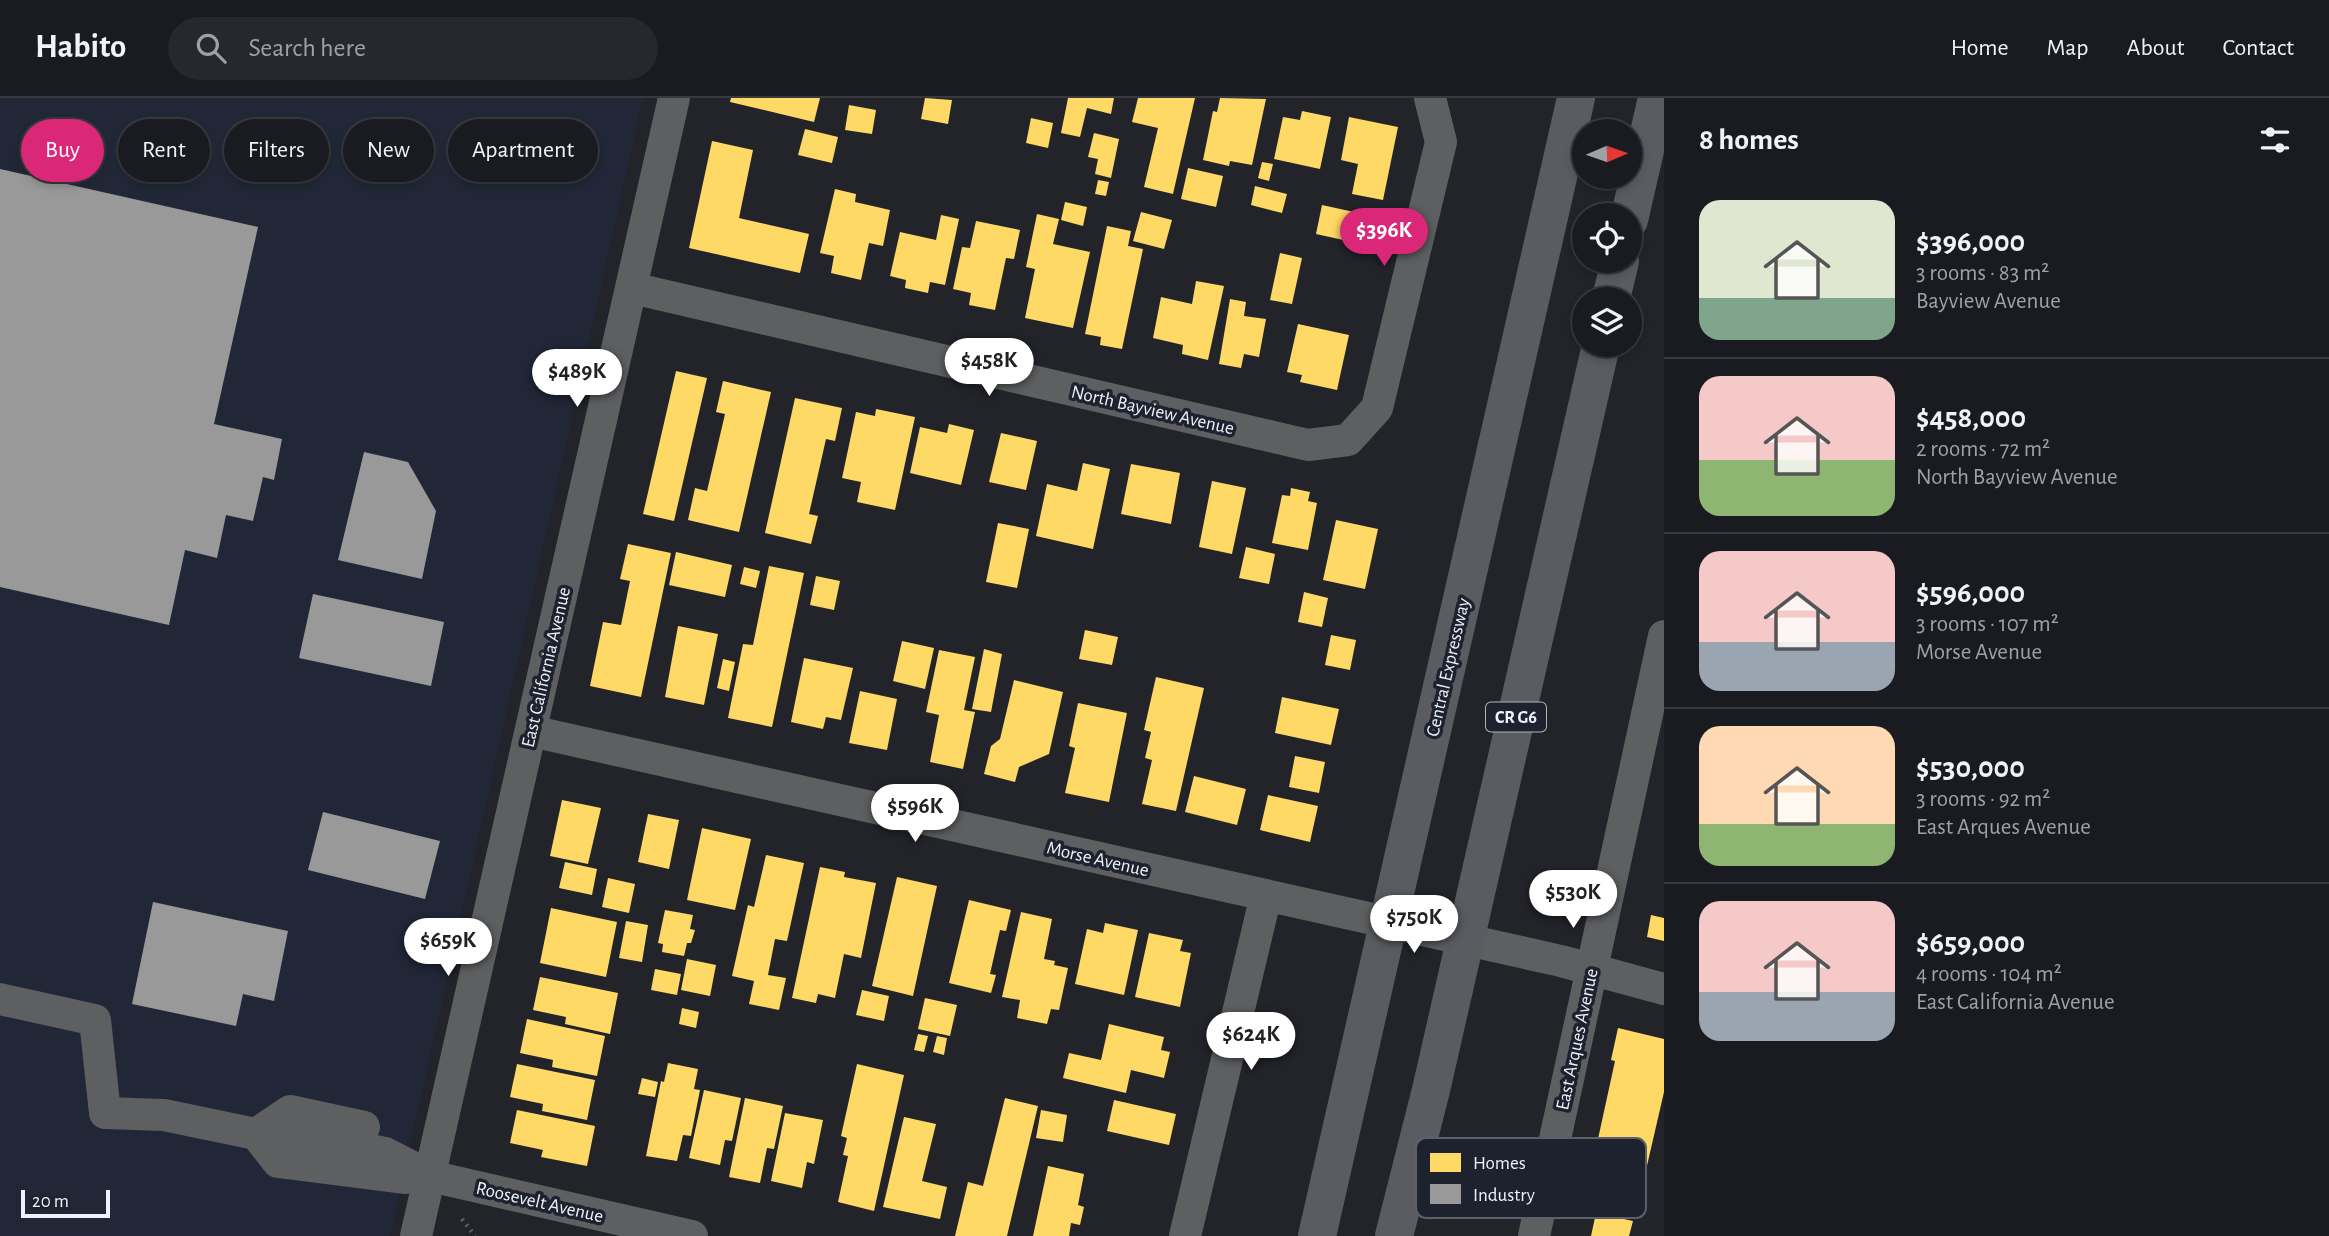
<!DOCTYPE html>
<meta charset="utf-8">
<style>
body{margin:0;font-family:"Alegreya Sans",sans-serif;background:#27282d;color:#f1f3f6;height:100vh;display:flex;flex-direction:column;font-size:26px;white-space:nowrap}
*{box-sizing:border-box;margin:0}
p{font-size:23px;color:#9fa1a5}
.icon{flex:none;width:38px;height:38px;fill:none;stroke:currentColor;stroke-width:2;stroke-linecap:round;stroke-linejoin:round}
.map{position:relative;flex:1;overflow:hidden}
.sheet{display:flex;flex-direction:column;background:#1a1b20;width:665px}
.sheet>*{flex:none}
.top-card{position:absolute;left:21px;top:21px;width:665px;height:63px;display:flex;gap:14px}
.needle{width:46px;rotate:88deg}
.buttons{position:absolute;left:1572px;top:21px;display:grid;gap:14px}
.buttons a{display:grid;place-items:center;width:70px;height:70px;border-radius:50%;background:#1a1b20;box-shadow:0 4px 10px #0003,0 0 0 2px #38393e;font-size:35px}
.scale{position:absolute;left:21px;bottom:18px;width:89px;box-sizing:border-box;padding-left:7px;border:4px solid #eef2fa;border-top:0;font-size:19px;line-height:24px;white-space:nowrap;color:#eef2fa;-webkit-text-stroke:5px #1e222e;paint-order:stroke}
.price{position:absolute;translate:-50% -60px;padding:0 16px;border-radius:24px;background:#fff;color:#222;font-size:23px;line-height:46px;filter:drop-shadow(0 2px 4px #0008)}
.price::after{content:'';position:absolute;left:50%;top:42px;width:21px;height:16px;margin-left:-10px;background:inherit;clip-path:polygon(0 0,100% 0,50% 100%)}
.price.active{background:#db2777;color:#fff}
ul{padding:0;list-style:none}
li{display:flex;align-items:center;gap:21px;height:175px;padding:0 35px}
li+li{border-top:2px solid #38393e}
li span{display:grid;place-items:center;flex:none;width:196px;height:140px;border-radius:21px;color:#555}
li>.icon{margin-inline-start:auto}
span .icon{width:84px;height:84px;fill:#fffc;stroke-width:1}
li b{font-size:30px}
h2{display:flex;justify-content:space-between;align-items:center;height:84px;padding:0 35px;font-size:30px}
.tag{padding:0 24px;border-radius:32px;background:#1a1b20;box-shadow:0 4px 10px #0003,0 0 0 2px #38393e;font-size:24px;line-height:63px}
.tag.active{background:#db2777;color:#fff}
header{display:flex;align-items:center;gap:42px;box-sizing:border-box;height:98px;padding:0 35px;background:#1a1b20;border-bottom:2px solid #38393e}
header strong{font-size:33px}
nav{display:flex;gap:38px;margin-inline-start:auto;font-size:24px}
.search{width:490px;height:63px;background:#27282d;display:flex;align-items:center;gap:18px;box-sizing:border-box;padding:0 24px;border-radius:38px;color:#9fa1a5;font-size:26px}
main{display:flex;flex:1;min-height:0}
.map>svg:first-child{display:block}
.built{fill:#212737}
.homes{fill:#ffd966}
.industry{fill:#999}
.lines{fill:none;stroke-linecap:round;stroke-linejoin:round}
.path{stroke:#5f6064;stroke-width:4.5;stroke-dasharray:2 5;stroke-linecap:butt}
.minor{stroke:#5e5f61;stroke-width:32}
.highway{stroke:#5b5c61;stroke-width:38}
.labels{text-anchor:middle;stroke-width:7;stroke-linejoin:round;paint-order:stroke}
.shield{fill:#1e222e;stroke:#b0b4bd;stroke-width:2}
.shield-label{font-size:18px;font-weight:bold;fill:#eef2fa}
.street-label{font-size:19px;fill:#eef2fa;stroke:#1e222e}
.key{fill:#1e222e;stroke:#5c606b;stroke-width:2}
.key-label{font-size:19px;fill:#eef2fa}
</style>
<header>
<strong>Habito</strong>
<div class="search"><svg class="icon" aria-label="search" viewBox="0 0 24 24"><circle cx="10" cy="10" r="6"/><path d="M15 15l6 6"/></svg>Search here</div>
<nav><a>Home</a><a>Map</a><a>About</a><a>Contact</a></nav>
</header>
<main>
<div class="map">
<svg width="1664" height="1138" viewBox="0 0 1664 1138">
<rect width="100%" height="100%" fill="#22242a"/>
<!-- built -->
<path class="built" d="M0,0H643L390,1138H0Z"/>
<!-- homes -->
<path class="homes" d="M731,0H820L814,24L730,4Z
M925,0L952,2L948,26L921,21Z
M1068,0H1114L1111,16L1087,10L1080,39L1061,35Z
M1138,0H1195L1173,96L1144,89L1158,30L1132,24Z
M1220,0L1266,1L1252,67L1230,63L1229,68L1203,62L1213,13L1217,14Z
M849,7L876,12L872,36L845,32Z
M1302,13L1331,19L1320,71L1274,61L1283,19L1300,22Z
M1349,19L1398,29L1383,102L1352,96L1358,66L1341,62Z
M1031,20L1053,25L1048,50L1026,45Z
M805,31L838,39L832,65L798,57Z
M1094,35L1119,41L1111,80L1095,76L1098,61L1088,59Z
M712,43L753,52L739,120L809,136L800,175L689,150Z
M1262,64L1273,66L1269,83L1258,80Z
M1188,70L1223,78L1216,109L1181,101Z
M1098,82L1109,84L1106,98L1095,96Z
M1255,88L1287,96L1282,115L1251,107Z
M835,91L856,96L855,104L890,112L883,148L869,145L861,182L831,175L834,158L820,155Z
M1065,104L1087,109L1083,128L1061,122Z
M1322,107L1354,114L1348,143L1316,136Z
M1141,114L1172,122L1164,151L1133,143Z
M1037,116L1059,121L1053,146L1090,154L1073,230L1025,220L1035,171L1026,169Z
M941,117L959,121L945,187L930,184L928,195L905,190L906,182L890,178L900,134L936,142Z
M976,123L1020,132L1014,161L1006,160L995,212L969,207L971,195L953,191L962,149L970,150Z
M1107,128L1131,133L1128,148L1143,151L1122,251L1100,247L1101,239L1085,236Z
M1280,155L1302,160L1292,206L1270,202Z
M1196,183L1224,188L1208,262L1182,256L1183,247L1153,240L1161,199L1192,206Z
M1230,201L1246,204L1244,218L1266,221L1259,259L1244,256L1241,270L1219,266Z
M1298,226L1349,237L1337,292L1300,284L1302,277L1287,274Z
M676,273L707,280L674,423L643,416Z
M723,283L771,294L739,434L688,422L695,390L707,393L725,316L716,314Z
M795,300L842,310L835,343L826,341L809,416L818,418L811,446L765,435Z
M876,311L915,319L895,412L857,404L861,384L842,380L856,314L875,318Z
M949,326L974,332L961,387L910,375L920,329L947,335Z
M1001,335L1037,343L1026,392L989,384Z
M1083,365L1110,371L1093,451L1036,438L1047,386L1077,393Z
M1131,366L1180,375L1171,426L1121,416Z
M1212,383L1246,390L1232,456L1199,449Z
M1291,390L1310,394L1308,403L1317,405L1308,452L1272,445L1282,397L1290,398Z
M1336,422L1378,431L1365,491L1323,482Z
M998,425L1029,431L1017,490L986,484Z
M628,446L671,455L641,599L590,588L603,524L621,527L630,483L620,481Z
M1246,449L1275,456L1269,486L1239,480Z
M676,454L732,467L725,499L669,487Z
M769,468L804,475L772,629L728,620L743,546L753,547Z
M744,469L760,473L756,490L740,486Z
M816,478L840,483L834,512L810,507Z
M1304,494L1328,500L1322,529L1298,524Z
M678,528L718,536L704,607L665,599Z
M1085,532L1118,539L1112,567L1079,561Z
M1331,537L1356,542L1350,572L1325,567Z
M902,543L934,550L925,591L893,583Z
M984,551L1002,556L991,614L972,611Z
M939,552L975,559L964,612L975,614L963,671L930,664L939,617L926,614Z
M804,560L853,570L841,622L826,619L823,631L791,624Z
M723,561L735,564L729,593L717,590Z
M1156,579L1204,590L1176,713L1142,706L1152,662L1145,660L1151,634L1144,632Z
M1014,582L1063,594L1049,656L1019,669L1015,684L984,676L991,648L1000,641Z
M860,593L897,601L887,652L849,645Z
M1282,599L1339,611L1331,647L1275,635Z
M1078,605L1127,615L1109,704L1065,695L1075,650L1069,648Z
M1295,658L1325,664L1319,695L1289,689Z
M1194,678L1246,691L1237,727L1185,714Z
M1268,697L1318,708L1310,744L1260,732Z
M562,702L601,710L588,766L550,758Z
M648,716L679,722L669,771L638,764Z
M702,730L751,741L735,812L687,802Z
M766,757L804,765L787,843L775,841L768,877L786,880L779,912L749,906L754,883L732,878L748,807L754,809Z
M565,764L597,771L592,797L559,790Z
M820,769L845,774L844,779L876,785L861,860L844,856L835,900L818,896L816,905L792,900Z
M897,779L937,788L913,898L872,888Z
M608,780L635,786L629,815L602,809Z
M969,802L1011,812L1006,833L1000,832L990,876L996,877L991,895L949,885Z
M551,810L617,824L606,879L540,865Z
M665,812L693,817L690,831L695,832L691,845H687L684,858L662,854L663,846L658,845Z
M1021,814L1052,821L1044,861L1055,863L1054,867L1068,870L1059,912L1051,911L1047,926L1017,920L1020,902L1002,899Z
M1651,817L1664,820V843L1647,839Z
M626,823L648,827L642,864L619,860Z
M1105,825L1138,832L1124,897L1075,886L1087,831L1103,835Z
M1149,835L1183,842L1180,853L1191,855L1180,909L1135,899Z
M687,861L716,867L710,898L681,892Z
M655,871L681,876L677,897L651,892Z
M540,879L618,895L610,936L565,926L566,919L533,912Z
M862,892L889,898L884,923L856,917Z
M925,900L957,907L950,938L918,931Z
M682,910L699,914L696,930L679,926Z
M527,921L605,938L597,978L552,969L553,962L520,955Z
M1109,926L1164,939L1161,952L1170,954L1164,980L1131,972L1126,995L1063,980L1069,955L1101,962Z
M1618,930L1664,941V994L1643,1085L1591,1073L1615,963L1611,962Z
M918,936L928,938L924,954L914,952Z
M937,938L947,940L944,957L933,954Z
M668,965L698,971L694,991L700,992L691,1038L683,1037L677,1063L646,1058L661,983L664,984Z
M517,966L595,982L587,1022L542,1013L543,1006L510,999Z
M857,966L904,977L874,1113L838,1104L848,1058L843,1057L847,1040L841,1038Z
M642,980L658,984L655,999L638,996Z
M704,992L741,1000L732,1043L725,1042L720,1067L689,1060Z
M745,1000L783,1008L774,1051L767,1050L760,1085L729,1079Z
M1005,1000L1038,1008L1007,1138H955L968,1084L983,1088Z
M1114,1002L1176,1016L1169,1047L1107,1033Z
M517,1012L595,1028L587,1068L541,1059L543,1052L510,1045Z
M1041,1012L1067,1017L1063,1044L1036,1040Z
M785,1015L823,1022L814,1066L807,1064L802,1090L771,1083Z
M904,1019L936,1026L922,1083L947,1089L940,1121L883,1109Z
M1048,1068L1084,1076L1078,1107L1084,1109L1080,1127L1071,1125L1069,1138H1033Z
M1596,1115L1633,1123L1629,1138H1591Z"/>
<!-- industry -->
<path class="industry" d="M132,27L168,35L161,68L125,59Z
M0,71L258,129L214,326L282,341L274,382L263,379L253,423L226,417L217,460L185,452L169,527L0,489Z
M364,354L408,364L436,413L422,481L338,462Z
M313,496L444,524L431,588L299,560Z
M323,714L440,743L425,801L308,772Z
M153,804L288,833L274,903L243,896L236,928L132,906Z"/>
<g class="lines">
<!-- path -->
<path class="path" d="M462,1121L475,1138"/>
<!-- minor -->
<path class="minor" d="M632,190L1308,347L1348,342L1377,310L1441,44L1430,0
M531,633L1561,863L1664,891
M0,901L95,922L105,1015L164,1017L256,1036L285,1035L385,1055L430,1078L692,1138
M256,1036L290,1013L364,1029
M256,1036L278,1064L404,1080L418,1079
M416,1138L674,0
M1185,1138L1266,797
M1534,1138L1664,538"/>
<!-- highway -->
<path class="highway" d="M1629,122L1657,0
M1611,201L1620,163
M1317,1138L1576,0
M1394,1138L1431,992L1601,247"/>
</g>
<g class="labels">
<!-- shield labels -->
<rect class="shield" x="1486" y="604.5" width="60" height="29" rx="5"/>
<g class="shield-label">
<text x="1516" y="625">CR G6</text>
</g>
<!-- street labels -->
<g class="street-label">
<text transform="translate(1153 311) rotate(13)" y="7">North Bayview Avenue</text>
<text transform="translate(545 569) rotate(-77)" y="7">East California Avenue</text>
<text transform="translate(1447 569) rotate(-77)" y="7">Central Expressway</text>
<text transform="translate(1098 760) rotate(13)" y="7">Morse Avenue</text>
<text transform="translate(1576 941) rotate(-78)" y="7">East Arques Avenue</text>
<text transform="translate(540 1103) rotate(13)" y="7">Roosevelt Avenue</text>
</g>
</g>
<!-- legend -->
<rect x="1416" y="1040" width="230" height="80" rx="10" class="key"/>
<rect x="1430" y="1055" width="31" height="19" fill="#ffd966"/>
<rect x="1430" y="1086" width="31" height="20" fill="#999"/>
<g class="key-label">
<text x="1473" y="1071">Homes</text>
<text x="1473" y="1103">Industry</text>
</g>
</svg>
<div class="buttons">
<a><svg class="needle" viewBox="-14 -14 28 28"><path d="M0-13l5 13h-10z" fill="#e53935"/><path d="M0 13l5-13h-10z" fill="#9fa1a5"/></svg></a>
<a><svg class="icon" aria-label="locate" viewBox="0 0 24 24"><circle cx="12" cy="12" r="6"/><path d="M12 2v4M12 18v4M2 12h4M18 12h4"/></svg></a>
<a><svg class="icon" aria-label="layers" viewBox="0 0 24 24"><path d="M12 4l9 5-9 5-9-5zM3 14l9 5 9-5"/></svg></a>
</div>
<div class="scale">20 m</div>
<b class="price active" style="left:1384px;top:170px">$396K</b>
<b class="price" style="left:989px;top:300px">$458K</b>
<b class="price" style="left:577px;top:311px">$489K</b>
<b class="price" style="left:915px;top:746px">$596K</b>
<b class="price" style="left:1573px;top:832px">$530K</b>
<b class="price" style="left:1414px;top:857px">$750K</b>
<b class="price" style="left:448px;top:880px">$659K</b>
<b class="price" style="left:1251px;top:974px">$624K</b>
<div class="top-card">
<a class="tag active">Buy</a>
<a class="tag">Rent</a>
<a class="tag">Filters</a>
<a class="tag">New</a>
<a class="tag">Apartment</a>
</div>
</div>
<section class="sheet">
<h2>8 homes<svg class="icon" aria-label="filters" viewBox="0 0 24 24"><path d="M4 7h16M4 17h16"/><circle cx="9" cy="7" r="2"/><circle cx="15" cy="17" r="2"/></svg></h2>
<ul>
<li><span style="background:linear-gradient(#dfe7d0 70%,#7fa58c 0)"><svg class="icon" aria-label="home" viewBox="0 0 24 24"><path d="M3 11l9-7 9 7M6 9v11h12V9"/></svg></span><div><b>$396,000</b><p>3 rooms · 83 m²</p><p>Bayview Avenue</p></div></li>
<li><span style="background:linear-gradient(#f6c9c9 60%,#8fb573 0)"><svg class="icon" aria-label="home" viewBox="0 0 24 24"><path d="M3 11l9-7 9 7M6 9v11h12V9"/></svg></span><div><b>$458,000</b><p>2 rooms · 72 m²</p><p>North Bayview Avenue</p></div></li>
<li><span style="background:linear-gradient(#f6c9c9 65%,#9aa5b1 0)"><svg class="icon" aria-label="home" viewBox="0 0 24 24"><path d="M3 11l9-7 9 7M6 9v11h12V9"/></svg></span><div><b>$596,000</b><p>3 rooms · 107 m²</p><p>Morse Avenue</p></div></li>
<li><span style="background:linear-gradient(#ffd9b3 70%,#8fb573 0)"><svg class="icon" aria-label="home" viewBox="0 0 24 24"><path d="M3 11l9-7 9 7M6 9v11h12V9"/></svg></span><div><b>$530,000</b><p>3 rooms · 92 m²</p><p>East Arques Avenue</p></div></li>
<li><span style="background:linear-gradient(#f6c9c9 65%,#9aa5b1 0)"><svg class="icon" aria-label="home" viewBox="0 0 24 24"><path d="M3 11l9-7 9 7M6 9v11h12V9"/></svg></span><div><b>$659,000</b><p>4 rooms · 104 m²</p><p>East California Avenue</p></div></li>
</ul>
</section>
</main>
